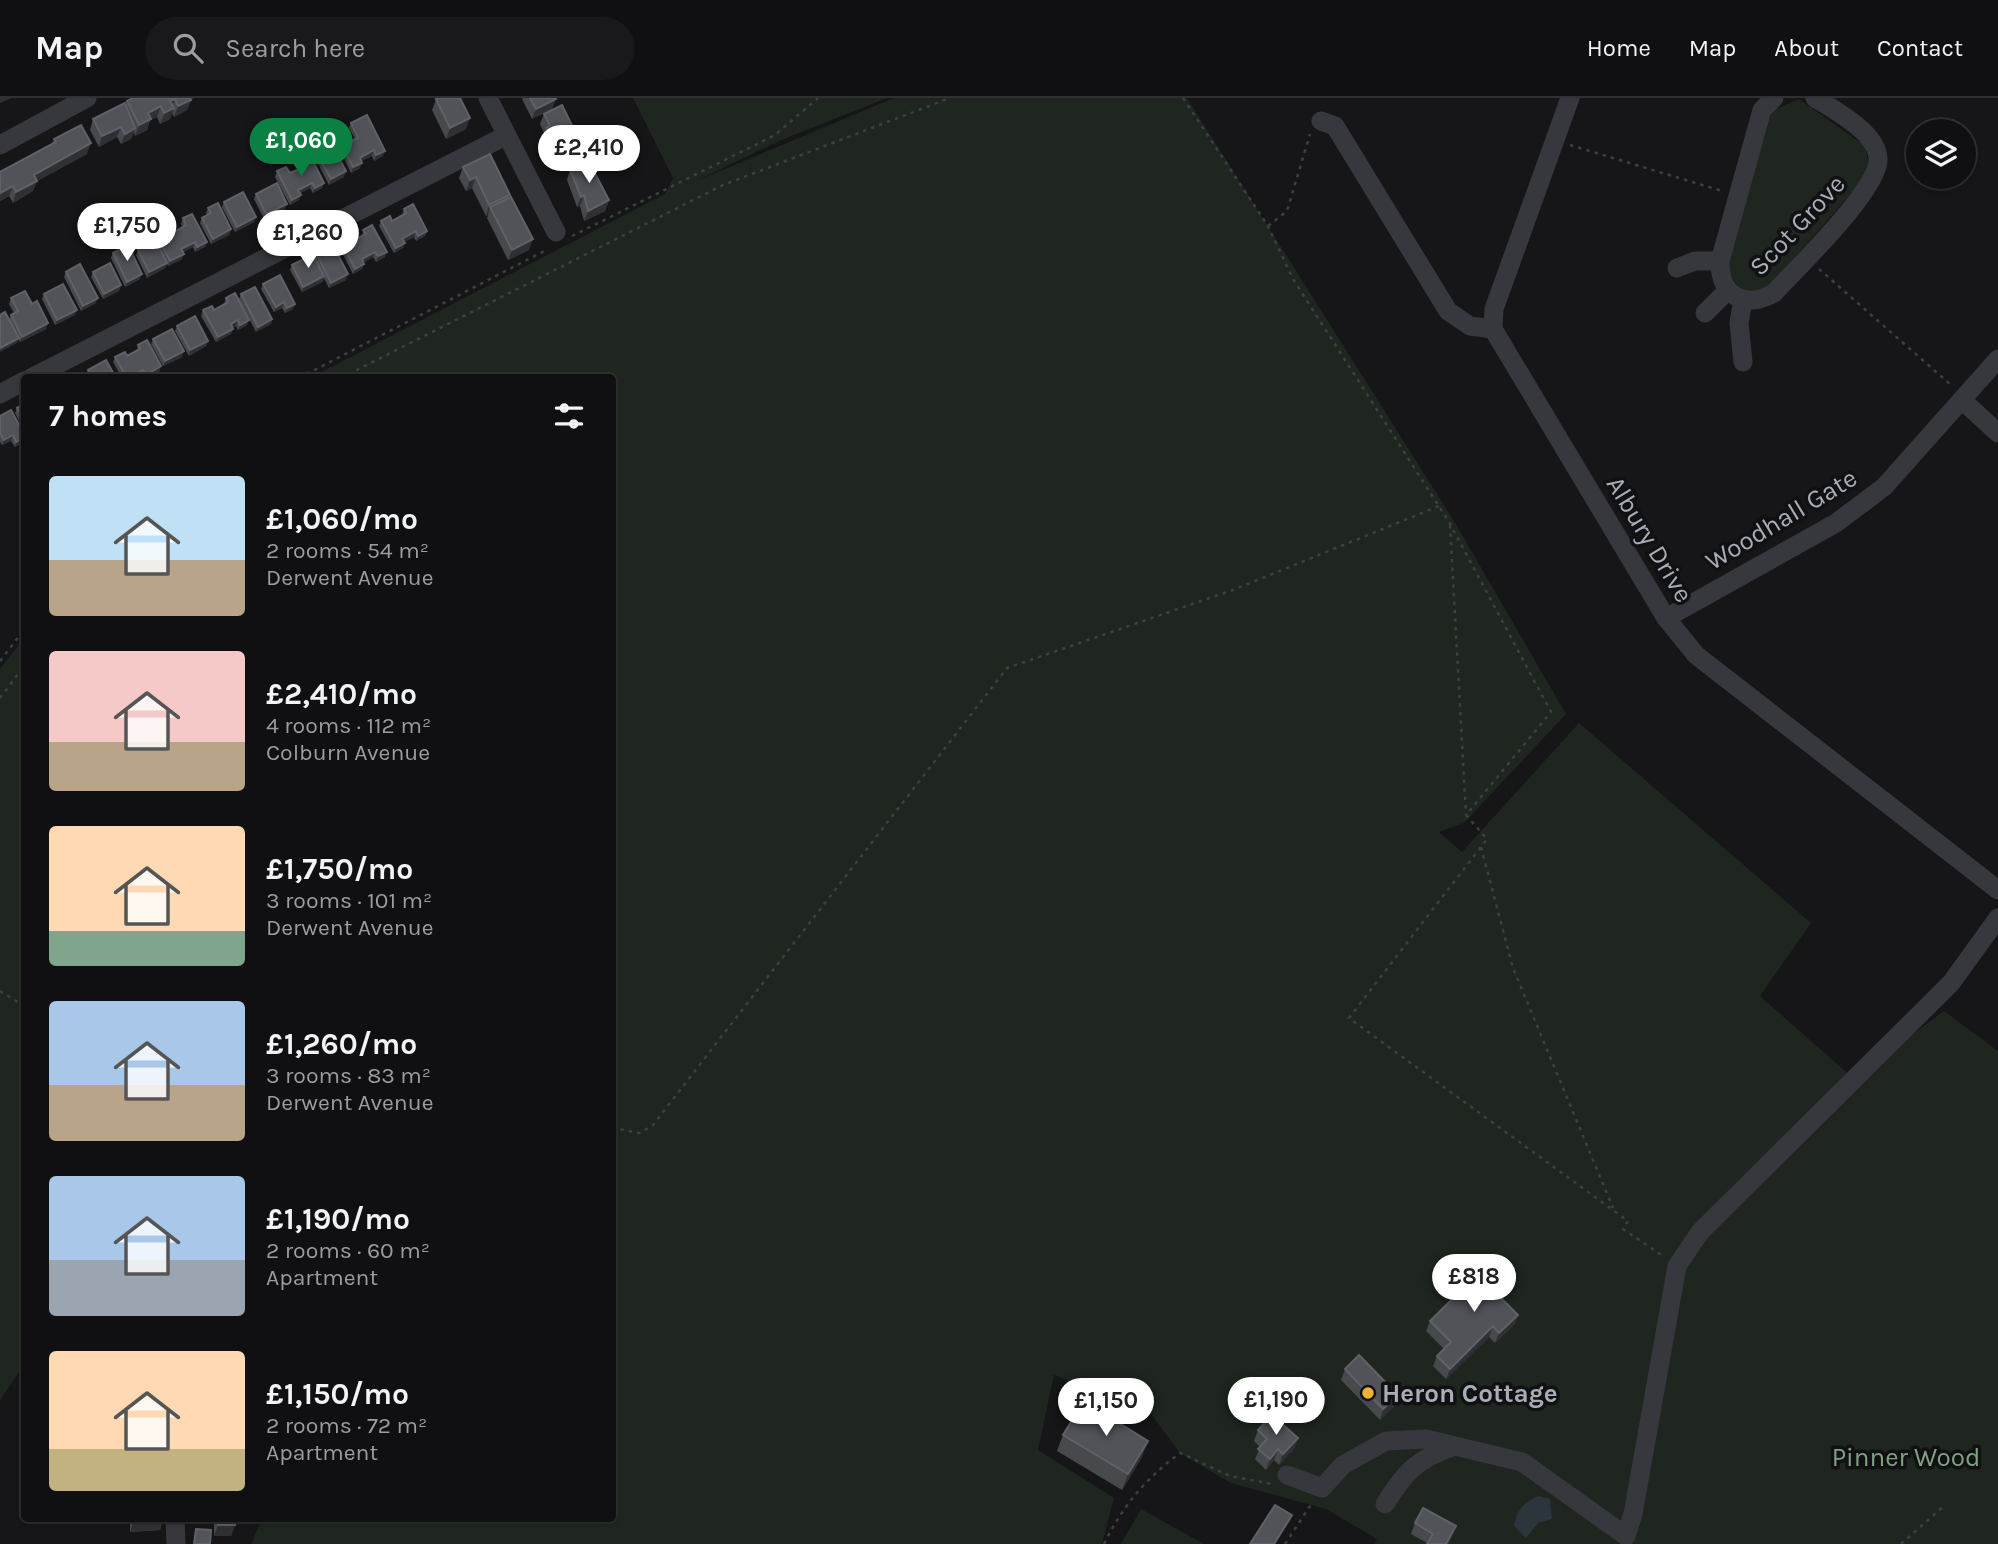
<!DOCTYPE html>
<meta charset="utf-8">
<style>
body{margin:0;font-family:Karla,sans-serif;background:#19191b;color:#f1f3f6;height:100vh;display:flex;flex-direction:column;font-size:26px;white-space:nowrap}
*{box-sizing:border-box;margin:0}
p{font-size:23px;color:#9c9d9f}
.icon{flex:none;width:38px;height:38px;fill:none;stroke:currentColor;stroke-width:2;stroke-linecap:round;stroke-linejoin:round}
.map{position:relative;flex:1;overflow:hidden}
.side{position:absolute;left:21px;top:276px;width:595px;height:1148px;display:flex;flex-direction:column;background:#101012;border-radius:7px;box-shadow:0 2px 5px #0004,0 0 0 2px #303032}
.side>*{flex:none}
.fabs{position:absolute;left:1906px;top:21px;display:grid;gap:14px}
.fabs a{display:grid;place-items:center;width:70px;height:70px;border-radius:50%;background:#101012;box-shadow:0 2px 5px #0004,0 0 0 2px #303032;font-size:35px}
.price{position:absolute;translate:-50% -60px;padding:0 16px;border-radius:24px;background:#fff;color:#222;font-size:23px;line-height:46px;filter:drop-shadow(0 2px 4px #0008)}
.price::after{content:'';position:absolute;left:50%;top:42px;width:21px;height:16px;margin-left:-10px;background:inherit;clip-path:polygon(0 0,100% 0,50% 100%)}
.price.on{background:#0b8043;color:#fff}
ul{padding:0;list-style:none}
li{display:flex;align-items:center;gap:21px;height:175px;padding:0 28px}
li span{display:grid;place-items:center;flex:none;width:196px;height:140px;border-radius:7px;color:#555}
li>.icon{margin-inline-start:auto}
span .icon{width:84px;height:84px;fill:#fffc;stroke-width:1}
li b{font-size:30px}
h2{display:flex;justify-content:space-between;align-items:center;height:84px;padding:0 28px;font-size:30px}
header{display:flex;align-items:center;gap:42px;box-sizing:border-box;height:98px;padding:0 35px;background:#101012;border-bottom:2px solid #303032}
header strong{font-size:33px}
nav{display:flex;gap:38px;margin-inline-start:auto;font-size:24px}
.search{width:490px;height:63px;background:#19191b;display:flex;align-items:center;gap:18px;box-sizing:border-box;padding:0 24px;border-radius:38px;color:#9c9d9f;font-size:26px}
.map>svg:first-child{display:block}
.green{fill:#1e261f}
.water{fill:#2c353c}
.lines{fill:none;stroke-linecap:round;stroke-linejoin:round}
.path{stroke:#3d3f44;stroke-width:2.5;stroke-dasharray:3.5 5;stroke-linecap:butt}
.minor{stroke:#37383d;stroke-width:19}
.wall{fill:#47494d}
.shaded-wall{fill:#2f3033}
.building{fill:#525359;stroke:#5f6168;stroke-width:2}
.poi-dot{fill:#f2b134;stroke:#111113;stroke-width:2.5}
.labels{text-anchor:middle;stroke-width:7;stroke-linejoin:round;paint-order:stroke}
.street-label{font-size:26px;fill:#a8adb8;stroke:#111113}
.poi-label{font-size:26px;font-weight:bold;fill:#a8adb8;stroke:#111113;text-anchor:start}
.park-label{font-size:26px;fill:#7fa381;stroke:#111113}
</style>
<header>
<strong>Map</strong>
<div class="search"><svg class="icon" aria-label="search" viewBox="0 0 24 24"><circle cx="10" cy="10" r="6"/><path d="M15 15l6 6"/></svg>Search here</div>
<nav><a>Home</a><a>Map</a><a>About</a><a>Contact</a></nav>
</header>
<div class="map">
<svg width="1998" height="1446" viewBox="0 0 1998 1446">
<rect width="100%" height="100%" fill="#161618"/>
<!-- green -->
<path class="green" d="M633,0H887L779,43L696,83L894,0H1187L1454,423L1566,616L1464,725L1439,734L1462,754L1579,625L1811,825L1760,898L1853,980L1944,913L1998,953V1446H1374L1377,1441L1326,1411L1231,1385L1180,1355L1148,1312L1054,1277L1038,1352L1114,1400L1102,1446H251L262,1421H612V280H310L665,96L673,80Z
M1799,1L1865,48L1870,74L1766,192L1741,194L1726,168L1772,13Z
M24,540V1267L0,1302V571Z
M1141,1411L1204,1446H1121Z"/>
<!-- water -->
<path class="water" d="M1538,1398L1550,1401L1552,1421L1538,1425L1526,1440L1514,1428C1517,1411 1523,1406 1538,1398Z"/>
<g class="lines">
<!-- path -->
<path class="path" d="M1183,0L1268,128L1293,181L1449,424L1551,614L1466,717L1487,741L1349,920L1628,1123L1623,1131L1663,1158
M1570,47L1722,93
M1268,128L1287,113L1310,36
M572,138L775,37L818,0
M1819,171L1951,287
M299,280L548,151
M341,280L723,87L950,0
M1450,427L1466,717
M0,563L24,532
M0,600L24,568
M1481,749L1513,870L1613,1110
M0,893L24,908
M612,1030L640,1035L653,1027L1007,570L1233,492L1439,408
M1104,1446C1122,1409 1146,1380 1180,1355L1230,1378L1272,1386
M1285,1446L1312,1405
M1901,1446L1944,1408"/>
<!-- minor -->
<path class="minor" d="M488,0L556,134
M1570,0L1494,211L1493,231L1666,520L1696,557L1998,792
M1774,0L1762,12L1720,163C1720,197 1743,212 1774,195C1797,170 1878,92 1878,62C1879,36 1835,12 1815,0
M1321,23L1335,28L1448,213L1470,228L1493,231
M0,47L87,0
M1677,170L1695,163H1720
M1743,202L1739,225L1743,264
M1705,215L1727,193
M31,280L507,37
M0,296L24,283
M1962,302L1998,335
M1666,520L1836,425L1884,389L1998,261
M1287,1377L1322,1390L1343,1367L1386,1343L1426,1341L1522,1364L1626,1438L1633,1416L1677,1168L1700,1134L1951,885L1998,820
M1385,1406C1405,1374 1418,1360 1455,1348
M175,1421L176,1446"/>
</g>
<!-- wall -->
<path class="wall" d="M133,0L191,2L187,12L174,19L172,15L170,21L160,26L157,19L150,22L147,32L135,38L134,34L131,41L121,46L117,39L99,49L90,32L93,21L126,6L127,3Z
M523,0H555L532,21L522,1Z
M436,1L466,31L446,41L432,12Z
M544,16L577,57L559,66L555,57L551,59L542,41L544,35L540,26Z
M351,25L383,58L374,63L372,58L361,63L360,70L351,75L337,46L338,41L351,43L355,41L349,30Z
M54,41L87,56L37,83L33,93L13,105L9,98L0,103V74L52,46Z
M314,51L344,79L329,87L313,56Z
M300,62L324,85L322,90L313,95L310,90L300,95L299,102L290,107L275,79L277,73L290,75L300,70L298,67Z
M463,69L509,100L529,152L508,162L487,120L488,117L486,118L472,90L466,93L459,80Z
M570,71L609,102L605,113L584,123L580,108L577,109L567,82Z
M256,96L285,111L264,121L254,101Z
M224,104L254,124L235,134L222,109Z
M208,110L231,131L229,137L211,146L200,125L202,120L207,117L206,115Z
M404,111L427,133L425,138L416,143L414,139L404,144L403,150L394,155L379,128L381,123H392L402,117Z
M183,120L207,144L205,149L195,154L193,149L183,154L182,161L168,168L167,166L165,170L147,180L136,157L138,152L155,143L154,140L155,135H172L183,129L181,126Z
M363,132L385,159L376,164L373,159L363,165L362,171L353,176L339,149L341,144L352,143L362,138Z
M315,153L346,182L329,190L324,180L322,184L302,194L290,172L292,167L313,158Z
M113,155L140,181L125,189L111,160Z
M66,174L96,205L81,213L64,179Z
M93,174L121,187L119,193L103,201L91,179Z
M263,186L295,206L293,211L285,215L282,210L274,214L261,191Z
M44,196L75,217L55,227L42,201Z
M241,196L272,221L271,226L256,234L239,201Z
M11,200L32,206L46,231L20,244L18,241L17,245L9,222L11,217L14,215L9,206Z
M226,200L247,227L238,232L236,228L233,230L231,236L216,244L201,218L203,212H214L224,206Z
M177,228L208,243L206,248L189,258L175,233Z
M153,241L182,259L163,268L151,246Z
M138,247L161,268L159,274L148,280H143L141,278L138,280H122L113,264L115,259L127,258L137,253Z
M88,272L116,280H87L86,277Z
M24,306V332L15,315L17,310Z
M0,318L24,344L15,349L11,343L2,347L0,344Z
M1511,1183L1507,1193L1501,1199L1518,1217L1514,1227L1495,1245L1489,1239L1446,1281L1433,1268L1437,1258L1444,1251L1426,1233L1430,1223Z
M1345,1271L1394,1308L1380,1322L1341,1282Z
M1258,1332L1298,1340L1294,1351L1279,1367L1274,1362L1266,1372L1255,1361L1260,1349L1254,1343Z
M1063,1337L1142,1359L1122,1392L1057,1353Z
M130,1421H163L160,1432L130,1434Z
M214,1421H235V1427L231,1438H214Z
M1415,1425L1456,1428L1448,1446H1427V1445L1411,1436Z"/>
<!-- shaded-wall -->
<path class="shaded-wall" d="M0,0H12L0,5Z
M185,0H195L191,2L187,12L174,19L178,8Z
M175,1L171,12L174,10L170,21L160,26L170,3Z
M556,1L552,12L532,21L536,11Z
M161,8L157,19L150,22L147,32L135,38L139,27L148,15Z
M470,20L466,31L446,41L450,30Z
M121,29L117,39L99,49L102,38Z
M135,30L131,41L121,46L125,36Z
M91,45L87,56L37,83L33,93L13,105L16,94L34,77Z
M581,46L577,57L559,66L563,55Z
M559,47L555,57L551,59L555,49Z
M374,52L372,58L358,65L360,60Z
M385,53L383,58L374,63L376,57Z
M362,65L360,70L351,75L353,69Z
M346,73L344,79L329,87L331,81Z
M476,79L472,90L466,93L470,82Z
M312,85L310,90L297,97L298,92Z
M324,85L322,90L313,95L315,90Z
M13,88L9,98L0,103V95Z
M301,97L299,102L290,107L292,102Z
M510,97L506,108L490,109L488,117L486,118L489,107Z
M584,97L580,108L577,109L581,99Z
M609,102L605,113L584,123L588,113Z
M287,106L285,111L264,121L266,116Z
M256,119L254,124L235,134L237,129Z
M231,131L229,137L211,146L213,141Z
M416,133L414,139L400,146L402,141Z
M427,133L425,138L416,143L418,138Z
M533,141L529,152L508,162L512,152Z
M195,144L193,149L179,156L181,151Z
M207,144L205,149L195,154L197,149Z
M405,145L403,150L394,155L396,150Z
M375,154L373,159L360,167L362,161Z
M387,154L385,159L376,164L378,158Z
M184,156L182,161L168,168L170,163Z
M167,165L165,170L147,180L149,174Z
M364,166L362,171L353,176L355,171Z
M142,176L140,181L125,189L127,184Z
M348,176L346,182L329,190L331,185Z
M324,178L322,184L302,194L303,189Z
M121,187L119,193L103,201L104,196Z
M98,200L96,205L81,213L83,208Z
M284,204L282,210L274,214L276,209Z
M295,206L293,211L285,215L287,210Z
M77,212L75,217L55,227L57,222Z
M272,221L271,226L256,234L258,229Z
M238,222L236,228L229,232L231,226Z
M249,222L247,227L238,232L240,227Z
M48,225L46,231L20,244L22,239Z
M233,231L231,236L216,244L218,239Z
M19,240L17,245L0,254V250Z
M208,243L206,248L189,258L190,252Z
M184,253L182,259L163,268L165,263Z
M161,268L159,274L148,280H145L146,277Z
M143,272L141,278L137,280L136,276Z
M13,337L11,343L2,347L4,342Z
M24,339V344L15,349L16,344Z
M1511,1183L1507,1193L1493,1206L1497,1196Z
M1518,1217L1514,1227L1495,1245L1499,1235Z
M1493,1228L1489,1239L1446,1281L1450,1271Z
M1398,1297L1394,1308L1380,1322L1383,1311Z
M1298,1340L1294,1351L1279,1367L1283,1356Z
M1148,1343L1142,1359L1122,1392L1128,1376Z
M1278,1351L1274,1362L1266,1372L1270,1361Z
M1292,1417L1290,1423L1275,1446H1274Z
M163,1422L160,1432L130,1434L134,1423Z
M218,1427H235L231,1438H214Z
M1456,1428L1448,1446H1446Z"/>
<!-- building -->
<path class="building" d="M133,0H190L191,2L178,8L175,1L170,3L174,10L164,15L161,8L148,15L151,21L139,27L127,3Z
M439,0H460L470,20L450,30L436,1Z
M530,0H555L556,1L536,11Z
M125,5L135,30L125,36L121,29L102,38L93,21Z
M562,7L581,46L563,55L559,47L555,49L546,30L550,28L544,16Z
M367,17L385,53L376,57L374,52L360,60L362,65L353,69L338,41L348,37L351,43L358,40L351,25Z
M81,27L91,45L34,77L37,83L16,94L13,88L0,95V74L56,44L54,41Z
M330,43L346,73L331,81L314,51Z
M490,56L510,97L489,107L476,79L470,82L463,69Z
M310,57L324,85L315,90L312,85L298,92L301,97L292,102L277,73L286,69L290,75L297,72L304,68L300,62Z
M588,62L609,102L588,113L584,97L581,99L570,71Z
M277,85L287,106L266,116L256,96Z
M243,94L256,119L237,129L224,104Z
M511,99L533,141L512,152L490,109Z
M218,105L231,131L213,141L202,120L211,115L208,110Z
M413,106L427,133L418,138L416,133L402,141L405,145L396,150L381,123L390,118L392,123L406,115L404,111Z
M192,116L207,144L197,149L195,144L181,151L184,156L170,163L155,135L169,128L172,135L186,127L183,120Z
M372,127L387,154L378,158L375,154L362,161L364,166L355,171L341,144L350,139L352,143L366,136L363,132Z
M156,143L167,165L149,174L138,152Z
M332,145L348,176L331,185L315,153Z
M128,147L142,176L127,184L113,155Z
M313,156L324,178L303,189L292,167Z
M110,165L121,187L104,196L93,174Z
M80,166L98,200L83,208L66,174Z
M280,177L295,206L287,210L284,204L276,209L263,186Z
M63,186L77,212L57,222L44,196Z
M255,189L272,221L258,229L241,196Z
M25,193L32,206L37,203L48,225L22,239L11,217L18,213L11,200Z
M235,195L249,222L240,227L238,222L231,226L233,231L218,239L203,212L212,208L214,212L228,204L226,200Z
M5,214L19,240L0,250V217Z
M195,218L208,243L190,252L177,228Z
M172,231L184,253L165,263L153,241Z
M147,242L161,268L146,277L143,272L136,276L138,280H127L115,259L125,254L127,258L140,251L138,247Z
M106,262L116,280H92L88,272Z
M83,276L85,280H75Z
M24,306V323L17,310Z
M11,312L24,336V339L16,344L13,337L4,342L0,335V318Z
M1491,1163L1511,1183L1497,1196L1518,1217L1499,1235L1493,1228L1450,1271L1437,1258L1451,1244L1430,1223Z
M1359,1257L1398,1297L1383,1311L1345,1271Z
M1084,1303L1148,1343L1128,1376L1063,1337Z
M1272,1317L1298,1340L1283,1356L1278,1351L1270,1361L1258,1351L1267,1341L1258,1332Z
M1275,1407L1292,1417L1274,1446H1250Z
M1423,1410L1456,1428L1446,1446H1427L1433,1436L1415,1425Z
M134,1421H163V1422L134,1423Z
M218,1421H235V1427H218Z
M196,1431L211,1432L210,1446H194Z"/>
<!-- markers -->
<circle class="poi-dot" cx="1368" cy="1295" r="7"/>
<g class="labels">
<!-- street labels -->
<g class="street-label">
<text transform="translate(1797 127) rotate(-47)" y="9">Scot Grove</text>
<text transform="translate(1781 421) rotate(-31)" y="9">Woodhall Gate</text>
<text transform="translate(1650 441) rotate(59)" y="9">Albury Drive</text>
</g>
<!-- poi labels -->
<g class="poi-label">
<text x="1382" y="1304">Heron Cottage</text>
</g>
<!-- park labels -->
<g class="park-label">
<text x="1906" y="1368">Pinner Wood</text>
</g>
</g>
</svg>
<div class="fabs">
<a><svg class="icon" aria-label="layers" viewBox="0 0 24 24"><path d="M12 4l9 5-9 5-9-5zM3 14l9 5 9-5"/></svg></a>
</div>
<b class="price on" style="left:301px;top:80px">£1,060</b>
<b class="price" style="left:589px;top:87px">£2,410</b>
<b class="price" style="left:127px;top:165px">£1,750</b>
<b class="price" style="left:308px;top:172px">£1,260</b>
<b class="price" style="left:1474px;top:1216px">£818</b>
<b class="price" style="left:1276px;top:1339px">£1,190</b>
<b class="price" style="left:1106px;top:1340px">£1,150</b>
<section class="side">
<h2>7 homes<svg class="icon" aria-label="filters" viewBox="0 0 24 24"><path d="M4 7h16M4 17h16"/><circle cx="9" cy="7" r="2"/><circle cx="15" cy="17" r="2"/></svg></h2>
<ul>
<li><span style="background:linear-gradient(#bfe0f5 60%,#b9a48a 0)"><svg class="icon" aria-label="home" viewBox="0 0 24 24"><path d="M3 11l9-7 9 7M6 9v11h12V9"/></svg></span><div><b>£1,060/mo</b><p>2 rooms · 54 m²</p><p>Derwent Avenue</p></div></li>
<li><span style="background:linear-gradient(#f6c9c9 65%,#b9a48a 0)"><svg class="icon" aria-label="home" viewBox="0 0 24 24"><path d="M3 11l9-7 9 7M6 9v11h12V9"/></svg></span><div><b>£2,410/mo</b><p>4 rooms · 112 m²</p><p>Colburn Avenue</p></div></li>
<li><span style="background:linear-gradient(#ffd9b3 75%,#7fa58c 0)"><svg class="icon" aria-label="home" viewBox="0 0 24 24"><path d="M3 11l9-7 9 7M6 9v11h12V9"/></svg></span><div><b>£1,750/mo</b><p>3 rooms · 101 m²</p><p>Derwent Avenue</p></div></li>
<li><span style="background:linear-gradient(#a9c7e8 60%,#b9a48a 0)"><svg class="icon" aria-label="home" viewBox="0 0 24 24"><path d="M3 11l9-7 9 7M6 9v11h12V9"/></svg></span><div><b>£1,260/mo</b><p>3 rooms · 83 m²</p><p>Derwent Avenue</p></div></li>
<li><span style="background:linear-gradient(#a9c7e8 60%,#9aa5b1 0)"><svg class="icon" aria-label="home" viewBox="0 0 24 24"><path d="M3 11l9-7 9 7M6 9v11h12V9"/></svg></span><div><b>£1,190/mo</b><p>2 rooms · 60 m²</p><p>Apartment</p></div></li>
<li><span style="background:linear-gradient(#ffd9b3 70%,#c2b280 0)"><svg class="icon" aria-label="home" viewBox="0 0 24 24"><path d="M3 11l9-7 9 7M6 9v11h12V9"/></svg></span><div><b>£1,150/mo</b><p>2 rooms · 72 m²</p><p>Apartment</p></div></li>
</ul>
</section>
</div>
